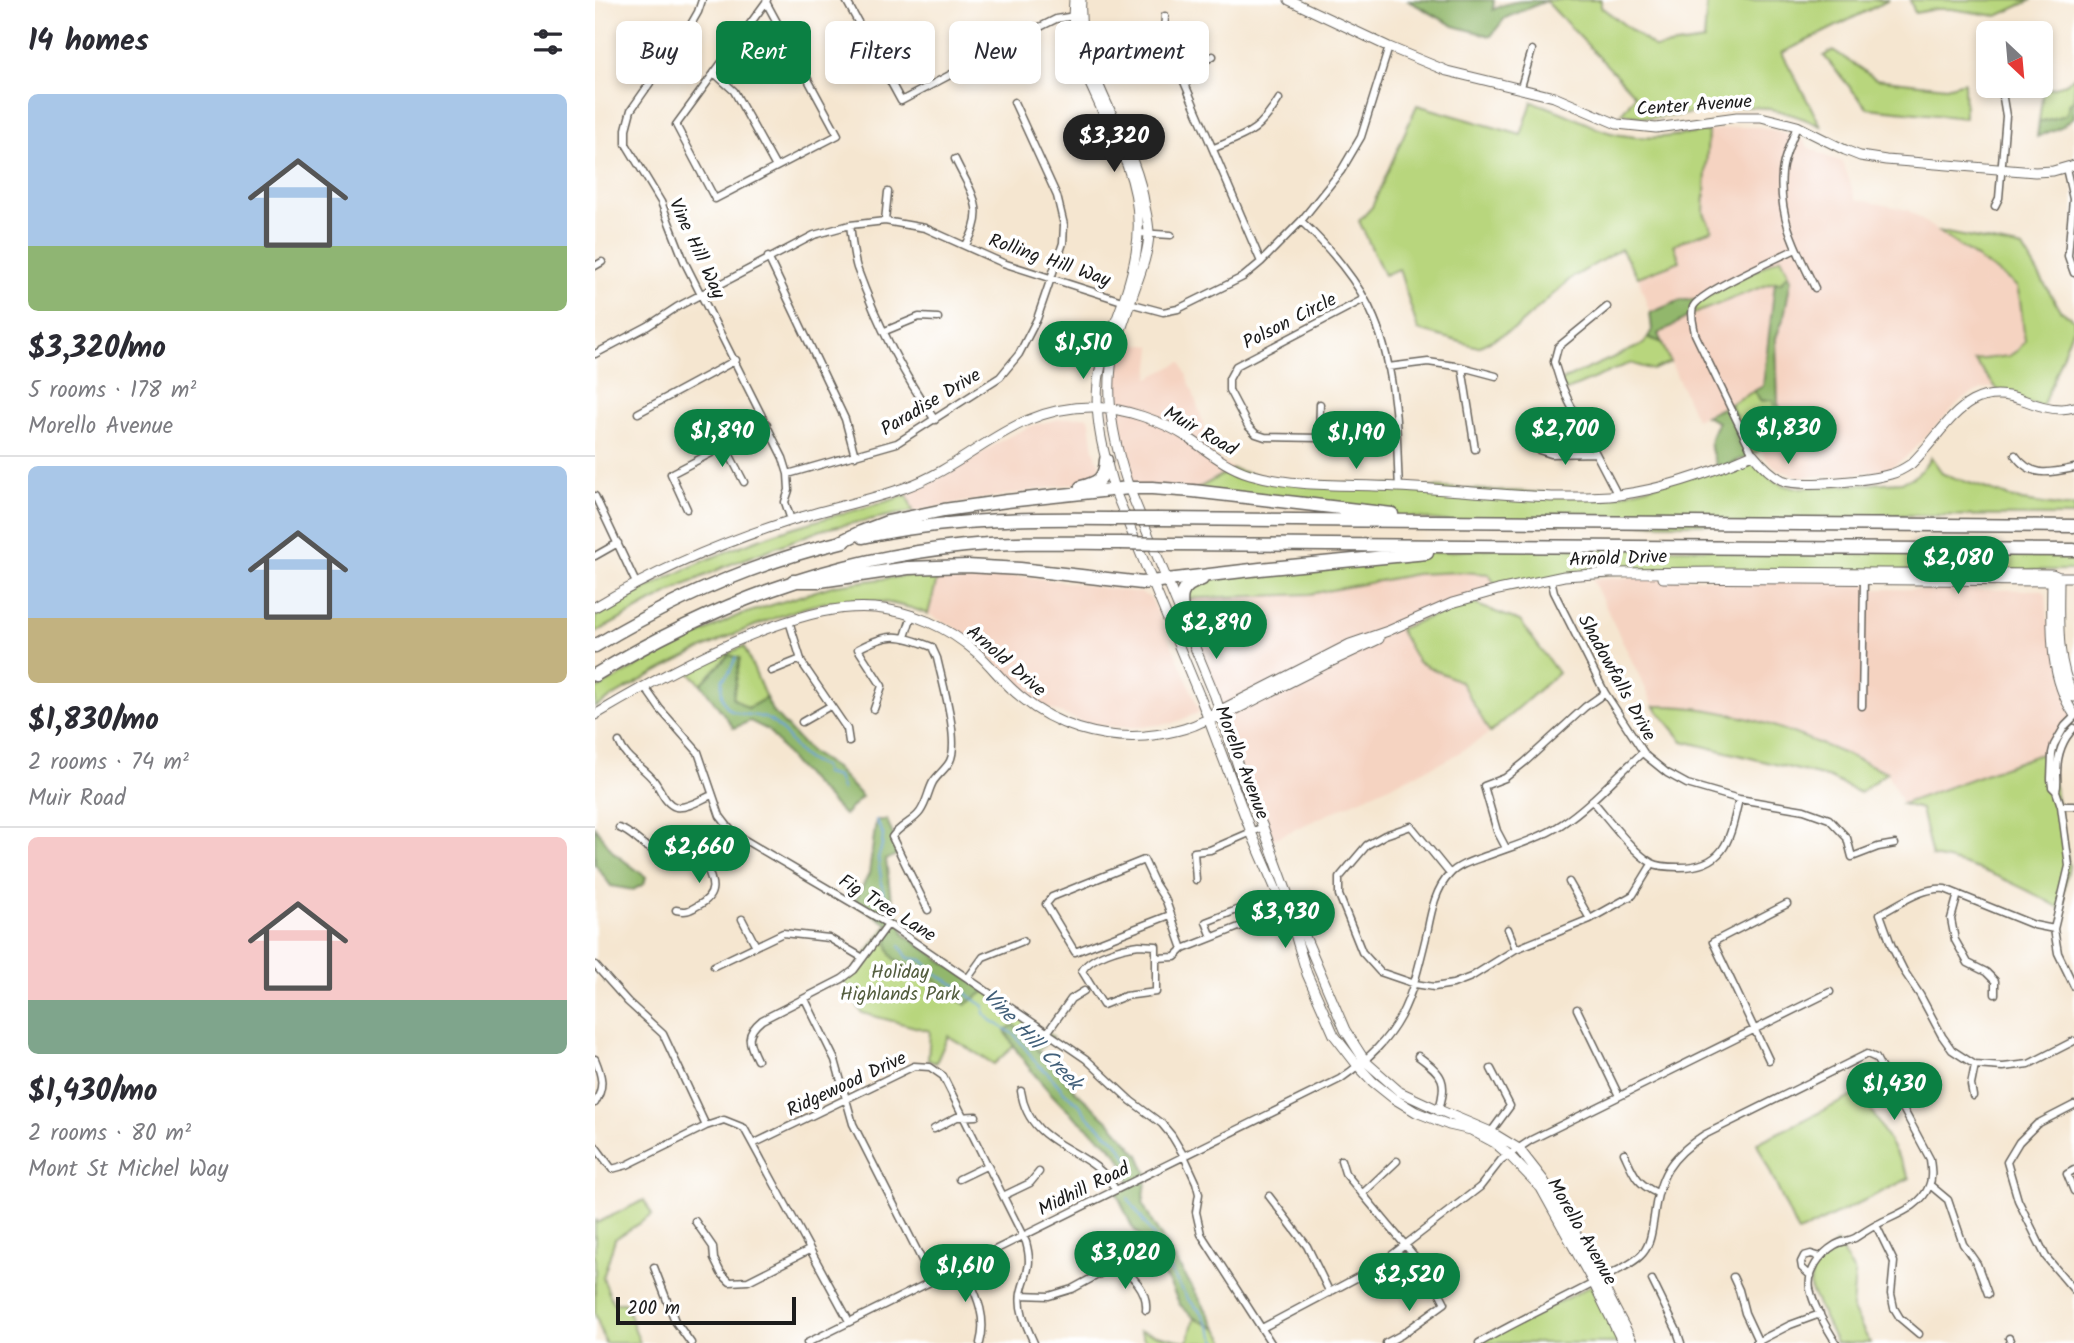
<!DOCTYPE html>
<meta charset="utf-8">
<style>
body{margin:0;font-family:Kalam,sans-serif;background:#f2f2f3;color:#2b2b33;height:100vh;display:flex;flex-direction:column;font-size:26px;white-space:nowrap}
*{box-sizing:border-box;margin:0}
p{font-size:23px;color:#7c7c81}
.icon{flex:none;width:38px;height:38px;fill:none;stroke:currentColor;stroke-width:2;stroke-linecap:round;stroke-linejoin:round}
.map{position:relative;flex:1;overflow:hidden}
.sheet{display:flex;flex-direction:column;background:#fff;width:595px}
.sheet>*{flex:none}
.banner{position:absolute;left:21px;top:21px;width:665px;height:63px;display:flex;gap:14px}
.needle{width:46px;rotate:154deg}
.fabs{position:absolute;left:1381px;top:21px;display:grid;gap:14px}
.fabs a{display:grid;place-items:center;width:77px;height:77px;border-radius:10px;background:#fff;box-shadow:0 4px 10px #0003;font-size:35px}
.scale{position:absolute;left:21px;bottom:18px;width:180px;box-sizing:border-box;padding-left:7px;border:4px solid #1c1c1c;border-top:0;font-size:19px;line-height:24px;white-space:nowrap;color:#1c1c1c;-webkit-text-stroke:5px #fff;paint-order:stroke}
.price{position:absolute;translate:-50% -60px;padding:0 16px;border-radius:24px;background:#0b8043;color:#fff;font-size:23px;line-height:46px;filter:drop-shadow(0 2px 4px #0008)}
.price::after{content:'';position:absolute;left:50%;top:42px;width:21px;height:16px;margin-left:-10px;background:inherit;clip-path:polygon(0 0,100% 0,50% 100%)}
.price.selected{background:#222;color:#fff}
ul{padding:0;list-style:none}
li{display:grid;align-content:center;gap:14px;height:371px;padding:0 28px}
li+li{border-top:2px solid #e1e1e2}
li span{display:grid;place-items:center;height:217px;border-radius:10px;color:#555}
li>.icon{margin-inline-start:auto}
span .icon{width:126px;height:126px;fill:#fffc;stroke-width:1}
li b{font-size:30px}
h2{display:flex;justify-content:space-between;align-items:center;height:84px;padding:0 28px;font-size:30px}
.pill{padding:0 24px;border-radius:10px;background:#fff;box-shadow:0 4px 10px #0003;font-size:24px;line-height:63px}
.pill.selected{background:#0b8043;color:#fff}
main{display:flex;flex:1;min-height:0}
.map>svg:first-child{display:block}
.built{fill:#f5d3c1}
.green{fill:#b8d67d;stroke:#6a794c;stroke-width:2}
.forest{fill:#92b76c;stroke:#576a44;stroke-width:2}
.lines{fill:none;stroke-linecap:round;stroke-linejoin:round}
.stream{stroke:#69a3d8;stroke-width:2}
.street-casing{stroke:#68635b;stroke-width:9}
.secondary-casing{stroke:#68635b;stroke-width:11}
.highway-casing{stroke:#68635b;stroke-width:15}
.street{stroke:#fff;stroke-width:6}
.secondary{stroke:#fff;stroke-width:9}
.highway{stroke:#fff;stroke-width:12}
.highway-bridge-casing{stroke:#68635b;stroke-width:15;stroke-linecap:butt}
.highway-bridge{stroke:#fff;stroke-width:12}
.labels{text-anchor:middle;stroke-width:7;stroke-linejoin:round;paint-order:stroke}
.street-label{font-size:19px;fill:#1c1c1c;stroke:#fff}
.park-label{font-size:19px;fill:#535d3e;stroke:#fff}
.water-label{font-size:21px;font-style:italic;fill:#42607a;stroke:#fff}
</style>
<main>
<section class="sheet">
<h2>14 homes<svg class="icon" aria-label="filters" viewBox="0 0 24 24"><path d="M4 7h16M4 17h16"/><circle cx="9" cy="7" r="2"/><circle cx="15" cy="17" r="2"/></svg></h2>
<ul>
<li><span style="background:linear-gradient(#a9c7e8 70%,#8fb573 0)"><svg class="icon" aria-label="home" viewBox="0 0 24 24"><path d="M3 11l9-7 9 7M6 9v11h12V9"/></svg></span><div><b>$3,320/mo</b><p>5 rooms · 178 m²</p><p>Morello Avenue</p></div></li>
<li><span style="background:linear-gradient(#a9c7e8 70%,#c2b280 0)"><svg class="icon" aria-label="home" viewBox="0 0 24 24"><path d="M3 11l9-7 9 7M6 9v11h12V9"/></svg></span><div><b>$1,830/mo</b><p>2 rooms · 74 m²</p><p>Muir Road</p></div></li>
<li><span style="background:linear-gradient(#f6c9c9 75%,#7fa58c 0)"><svg class="icon" aria-label="home" viewBox="0 0 24 24"><path d="M3 11l9-7 9 7M6 9v11h12V9"/></svg></span><div><b>$1,430/mo</b><p>2 rooms · 80 m²</p><p>Mont St Michel Way</p></div></li>
</ul>
</section>
<div class="map">
<svg width="1479" height="1343" viewBox="0 0 1479 1343">
<rect width="100%" height="100%" fill="#fff"/>
<filter id="ink" filterUnits="userSpaceOnUse"><feTurbulence type="fractalNoise" baseFrequency=".0143" numOctaves="2"/><feDisplacementMap in="SourceGraphic" scale="14" xChannelSelector="R" yChannelSelector="G"/><feConvolveMatrix kernelMatrix="1 2 1 2 8 2 1 2 1" color-interpolation-filters="sRGB"/></filter>
<filter id="wash" filterUnits="userSpaceOnUse"><feTurbulence type="fractalNoise" baseFrequency=".00686" numOctaves="4" result="noise"/><feDisplacementMap in="SourceGraphic" scale="28" xChannelSelector="R" yChannelSelector="G"/><feGaussianBlur stdDeviation="1.57" result="paint"/><feColorMatrix in="noise" values="0 0 0 0 0 0 0 0 0 0 0 0 0 0 0 0 0 1.4 0 .05"/><feComposite in="paint" operator="in"/></filter>
<g filter="url(#wash)">
<rect width="100%" height="100%" fill="#f5e6d0"/>
<!-- built -->
<path class="built" d="M1141,127H1165L1188,132L1209,141L1213,147L1233,157L1248,162L1261,199L1313,210L1422,288L1430,334L1427,345L1414,356L1379,361L1400,387L1387,389L1367,399L1309,459L1292,469L1255,474L1205,477L1184,470L1171,459L1166,450L1197,431L1183,404L1181,338L1189,317L1186,257L1103,300H1086L1055,313L1043,277L1085,261L1079,244L1109,213L1113,131Z
M1180,282L1168,387L1101,419L1063,334L1096,315Z
M522,341L557,346L554,378L586,362L597,389L619,457L638,469L598,491L534,488L514,409Z
M491,416L495,421L499,450L505,466L503,472L494,481L318,511L312,495L361,470L407,440L436,426L464,419Z
M866,572L894,574L903,590L871,598L624,711L585,599L715,594L821,574Z
M398,575L442,578L546,593L556,598L592,680L604,710L603,713L578,723L546,727H520L489,723L445,705L415,679L383,646L357,626L333,614L343,576Z
M1035,577L1105,579L1269,580L1279,589L1447,590L1451,594L1453,620L1479,714L1457,753L1442,755L1307,804L1292,772L1200,733L1118,710L1078,706H1059L997,579Z
M804,629L823,662L866,682L895,733L856,758L674,841L626,717Z"/>
<!-- green -->
<path class="green" d="M950,0H1006V7L1060,48L1109,41L1112,0H1294L1187,53L1226,126C1204,116 1182,108 1158,107C1123,105 1089,118 1054,118C1045,118 1037,115 1027,113L1040,95Z
M1315,0H1437L1402,16L1356,9H1340L1320,13Z
M1238,50L1281,79L1351,87L1369,82L1370,118L1272,108L1229,56Z
M1479,77V100L1475,103L1471,115L1444,122L1448,90L1471,84Z
M937,102C961,108 981,119 1004,129C1040,143 1077,137 1113,131L1109,213L1117,230L1079,244L1085,261L1043,277L1026,249L975,279L921,328L883,347L823,330L804,269L789,275L764,221L777,207L822,105L926,135Z
M1342,231L1428,248L1465,310L1479,320V325L1447,407L1406,394L1379,360L1414,356L1423,350L1430,341L1425,300L1422,287L1415,281Z
M1186,257L1194,274L1185,283L1179,282L1096,315L1103,300Z
M1053,337L1067,343L1075,362L1058,370L1035,363L970,391L965,381L1049,344Z
M1159,391L1166,401L1178,400L1180,411L1178,427L1154,446L1135,404Z
M1336,457L1348,474L1427,501L1470,507L1479,506V516L1282,515L1253,525L856,522L598,491L638,469L678,480L1021,496L1141,462L1146,467L1159,463L1178,480L1188,485L1199,488L1306,482C1321,478 1328,470 1336,457Z
M312,495L318,511L229,529L131,566L83,588L0,633V617C59,582 119,554 184,532C226,518 270,509 312,495Z
M913,547L1479,553V570L1015,573L903,590L894,574L866,572L821,574L715,594L585,599L598,581L780,557Z
M318,575L343,576L333,614C303,602 271,598 239,601C216,604 193,613 172,621C111,644 55,674 0,707V690L70,651L142,616L240,585Z
M874,602L925,621L963,673L895,733L866,682L823,662L804,629Z
M149,646L171,698L153,708L138,698L145,658L134,656L106,684L93,671Z
M1059,706C1144,704 1216,740 1292,772L1265,793L1235,778L1088,741Z
M1457,753L1456,766L1474,866L1465,908C1426,886 1382,864 1337,857L1326,809L1307,804L1442,755Z
M293,924L458,1037L437,1057L422,1043L399,1064L353,1036L341,1063L333,1060L335,1031L267,1013L247,979L259,970Z
M1266,1092L1315,1178L1203,1233L1162,1143Z
M49,1200L57,1215L20,1239L8,1278L18,1303H30L45,1343H10L0,1313V1219L2,1223Z
M1242,1243L1260,1274L1257,1308L1275,1343H1241L1215,1288L1217,1268Z
M999,1284L1027,1343H884Z
M599,1318L623,1329L632,1343H551L545,1331L593,1342Z"/>
<!-- forest -->
<path class="forest" d="M812,0H899L898,10C915,0 931,0 951,1L910,18L896,36L859,26Z
M1479,100V117L1466,127L1442,137L1444,122L1471,115L1475,103Z
M1194,274L1196,279L1189,317L1181,338L1183,404L1197,431L1158,454L1123,469C1115,449 1111,442 1123,422L1110,416L1135,404L1155,445L1178,427L1180,411L1178,400L1166,401L1159,391L1168,386L1180,282L1185,283Z
M1086,300H1103L1096,315L1063,334L1067,343L1053,337L1057,330L1055,313Z
M134,655L145,658L138,698L153,708L171,698L178,712L214,751L240,768L267,797L249,815L199,764L173,730L155,721L139,728L106,684Z
M281,820H292L305,853L291,860L295,892L310,935L391,991L371,1004C365,1001 357,998 352,993C348,989 345,984 340,980C311,959 288,972 293,924L259,903L274,874Z
M0,827L19,853L51,877L49,884L38,890L16,886L0,864Z
M419,1025L430,1034L443,1051L460,1067L480,1091L517,1124L544,1155L552,1174L548,1204L557,1222L623,1329L599,1318L585,1305L575,1284L565,1272L554,1247L537,1227L520,1189L535,1182C531,1174 529,1164 524,1157C515,1143 499,1134 487,1123C461,1102 424,1060 410,1030Z"/>
<g class="lines">
<!-- stream -->
<path class="stream" d="M141,657L134,673L127,680C126,691 126,703 136,710C147,717 162,713 174,720C196,732 198,760 228,766L230,774L242,777L247,791
M281,820L288,834L287,846L283,858L288,891L296,911
M305,946L313,958L327,960L344,976L366,988L376,997L389,1006V1013L396,1020L420,1035L444,1066L452,1072L470,1093L484,1104L492,1116L521,1141L540,1168
M533,1198L567,1249L571,1264L593,1299L607,1313L623,1343"/>
</g>
</g>
<g filter="url(#ink)">
<g class="lines">
<!-- street casing -->
<g class="street-casing">
<path id="street" d="M107,0L103,12L95,26L36,110L31,129V144L66,202L89,261L188,458L193,474L194,490L190,502L196,520
M251,0L306,101L447,26L461,19L480,16
M171,2L243,135L120,199L81,125L171,2L172,0
M570,16L569,35L666,262
M1446,44H1451
M119,73L139,91L181,167
M587,74L618,56
M926,87L937,50
M1202,126C1197,140 1188,157 1187,173C1183,217 1201,249 1220,288
M619,148C653,134 663,133 684,99
M360,159C376,193 393,209 371,245
M1471,168L1478,199L1473,256L1479,273
M1400,206L1404,198L1411,116L1406,86
M290,221L293,192
M706,221C733,246 765,283 779,318C790,344 796,374 799,401C803,429 802,458 804,487
M255,225C257,239 258,255 262,268C281,320 308,375 340,420
M544,233L576,235
M173,257L250,419L260,456
M0,266L7,262
M769,299L641,366L634,379V390L653,426L661,434L670,437L724,438L801,443
M1012,307L963,347L959,362L965,381L974,402L1020,490L1021,496
M290,331L324,317L343,318
M0,354L53,326L82,307L219,235L255,225L290,221L330,228L408,263L527,301L568,312L583,309L648,277L666,262L706,221L746,171L766,137L794,47
M793,367L833,362L867,367L901,376
M867,367L880,449
M43,413L141,360
M724,438L725,404
M129,444L149,482
M944,450L956,454L1000,453
M1158,454L1100,334C1099,325 1095,315 1098,307C1105,292 1183,258 1201,249
M1420,455C1436,478 1455,473 1479,468
M193,474L302,443L405,377L424,354L442,319L468,243L469,225L462,196L419,102
M0,496L41,583
M92,509L76,474L172,424
M0,556L23,543
M956,579L959,592L1010,693L1051,756L1072,773L1092,784L1144,799L1209,810L1234,819L1252,838L1257,857L1283,847L1300,844
M194,621L207,663L252,729L254,742
M310,637L317,615
M176,671L206,659
M49,686L65,709L103,752L125,816L138,833L293,924L491,1059L536,1101L567,1124L577,1136L589,1156L601,1182L604,1194L601,1212L606,1234L676,1343
M1267,706L1269,579
M279,709L287,686L263,649C294,632 305,634 337,647L342,658C347,681 365,741 355,761C351,769 343,774 338,782C333,791 332,802 325,812C318,822 304,826 297,837L333,910
M1479,717L1470,726L1459,745L1457,753L1456,779L1457,787L1461,791L1466,806L1474,866L1459,929L1463,953L1479,986
M207,722L235,706
M24,742C32,762 49,766 60,782C66,790 70,804 81,807C92,809 107,799 117,795
M1461,791C1463,785 1462,780 1462,773C1462,757 1467,740 1479,728
M997,800C1012,817 1038,853 1057,863C1064,867 1075,867 1083,867C1132,868 1135,837 1144,799
M1466,806H1479
M24,828C38,833 43,843 56,849C85,863 115,853 138,833
M911,848L902,831L889,786L910,778L930,762L990,707L1010,693
M855,874L816,826L790,835L772,845L744,878V895L767,952L785,972L820,984L839,987L858,984L876,977L921,949L995,919L1038,895L1057,864
M601,880L599,852L615,850L668,827
M974,882L995,919
M1363,894L1356,919L1360,940L1373,963L1391,972L1400,981V994
M81,910C91,912 94,911 102,906C129,893 114,875 106,853
M575,915L480,952L451,904L457,897L549,860L560,884L571,901L588,949
M147,919L161,946
M913,929L921,949
M1459,929L1439,925L1350,889C1326,887 1305,904 1285,914L1297,947L1309,971L1325,995L1347,1036L1357,1050L1380,1065L1408,1067L1434,1064L1479,1041
M617,937L611,922L670,899
M544,945L561,946V992L530,996L508,1005L487,971C495,956 527,947 544,945Z
M561,958L580,957L588,949L692,908
M0,965L33,1002L68,1034L111,1126
M119,966L188,933L234,938L268,958
M373,978L388,957L428,941
M210,999L240,1060L258,1124L337,1280
M982,1009L1024,1096
M452,1033L476,999L489,991
M823,1056C849,1075 853,1081 843,1112
M0,1059C7,1076 10,1086 0,1103
M162,1060C153,1042 150,1034 167,1020L247,979L259,970L293,924
M1174,1060L1118,942L1192,904
M896,1069L915,1106L896,1132
M426,1091C434,1150 497,1146 520,1189
M1378,1096L1376,1085L1380,1065
M1479,1105L1442,1124L1424,1142L1412,1162L1423,1200L1451,1257L1479,1290
M339,1129L362,1117L381,1116
M158,1144L319,1066L335,1067L348,1076L431,1242C438,1268 431,1271 426,1293C423,1310 432,1327 439,1343
M0,1146L17,1169L32,1165L111,1126L129,1120L149,1128L254,1321
M1029,1153C1038,1172 1041,1184 1062,1193
M746,1160L750,1173L836,1276L850,1303L806,1335L791,1343
M1479,1170L1472,1174L1479,1191
M364,1179L393,1165
M1335,1185L1353,1200L1368,1244L1382,1264L1393,1294
M767,1194L802,1161
M408,1196L435,1183L444,1172
M674,1196L712,1246L735,1293
M100,1221L118,1247L119,1259L126,1273L135,1282L153,1281L214,1250
M1281,1225L1299,1262L1296,1294L1299,1308L1305,1318L1324,1334
M368,1265C379,1291 393,1314 385,1343
M59,1267L80,1321L96,1343
M1216,1276L1207,1268L1206,1262L1209,1256L1216,1254L1226,1257
M1138,1277L1144,1290L1150,1313L1164,1343
M1057,1280L1082,1331L1086,1343
M426,1295L454,1296L477,1289L521,1265C537,1274 553,1290 551,1310
M667,1328L780,1268L885,1187L906,1160L936,1140L1235,992
M1414,1338L1416,1343
M212,1343L745,1079C807,1036 815,1004 832,933C836,913 840,889 855,874C863,865 877,861 888,857C911,849 947,838 967,824C996,805 1021,776 1047,753
M884,1343C925,1319 970,1299 1012,1276C1023,1270 1040,1263 1048,1253C1056,1243 1057,1229 1059,1217C1064,1176 1074,1158 1109,1135L1272,1054L1281,1058L1335,1159C1336,1168 1338,1177 1334,1186C1326,1207 1302,1214 1283,1224C1275,1228 1268,1233 1260,1238C1254,1241 1246,1241 1240,1245C1225,1254 1212,1271 1215,1289C1219,1308 1231,1326 1241,1343
M1160,1343L1195,1325L1225,1314"/>
</g>
<!-- secondary casing -->
<g class="secondary-casing">
<path id="secondary" d="M479,0L478,17L485,62L532,165C556,228 538,277 515,337C510,352 504,367 503,383C499,420 509,454 519,489L607,702L656,832L700,934L712,974L739,1035L763,1066L778,1082L798,1098L821,1112L854,1125L876,1130L900,1143L914,1155L946,1188L999,1284L1028,1343
M486,0C481,77 540,134 550,207C552,216 554,225 554,234C553,258 541,283 534,306C528,326 518,347 516,367C511,409 521,449 534,488L620,696L648,781L668,827L697,906L750,1030L770,1061L805,1092L844,1110L896,1132L924,1149L949,1181L979,1230L1038,1343
M694,0L794,47L852,71L959,97L1022,124L1061,128L1142,117H1166L1202,126L1250,150L1265,156L1291,160L1440,172L1458,171L1479,165
M1457,576C1457,622 1452,674 1479,714
M1464,577C1464,617 1460,660 1479,697
M1068,578L1457,581L1464,577
M0,607C62,570 128,542 197,520C234,508 273,501 309,488C380,463 416,406 499,407C529,408 567,421 592,437C613,451 631,467 655,474C702,488 754,484 802,487C853,489 904,495 956,497C978,497 1001,498 1023,495C1071,489 1115,473 1158,454C1166,464 1175,474 1187,480C1205,488 1276,480 1296,474C1304,472 1310,468 1316,464C1353,429 1370,377 1431,401C1446,407 1463,412 1479,407
M0,715C57,681 114,650 176,627C210,615 243,605 280,608C316,611 353,627 381,652C397,666 409,684 426,697C460,726 505,739 550,736C577,733 603,728 624,711L755,644L793,631L857,603L903,590L969,576L1015,573L1128,572L1457,574L1464,577H1479
M620,718L626,717L729,665L784,639"/>
</g>
<!-- highway casing -->
<g class="highway-casing">
<path id="highway" d="M486,487C503,483 510,479 511,460
M563,519L1479,526
M268,537C350,519 432,518 515,519
M245,542L266,532L292,522L349,510L412,501L534,488H557L598,491L797,514
M573,544L1479,550
M198,581H225L313,568L372,566L425,569L547,583L665,569L832,553
M589,622C585,600 581,587 607,579
M0,646C78,599 161,562 250,541
M0,675C116,605 235,559 370,546C422,541 474,543 525,543"/>
</g>
<!-- street -->
<use href="#street" class="street"/>
<!-- secondary -->
<use href="#secondary" class="secondary"/>
<!-- highway -->
<use href="#highway" class="highway"/>
<!-- highway-bridge casing -->
<g class="highway-bridge-casing">
<path id="highway-bridge" d="M515,519H563
M525,543L573,544"/>
</g>
<!-- highway-bridge -->
<use href="#highway-bridge" class="highway-bridge"/>
</g>
</g>
<g class="labels">
<!-- street labels -->
<g class="street-label">
<text transform="translate(1099 104) rotate(-4)" y="7">Center Avenue</text>
<text transform="translate(103 248) rotate(65)" y="7">Vine Hill Way</text>
<text transform="translate(455 259) rotate(19)" y="7">Rolling Hill Way</text>
<text transform="translate(694 320) rotate(-27)" y="7">Polson Circle</text>
<text transform="translate(335 401) rotate(-31)" y="7">Paradise Drive</text>
<text transform="translate(606 430) rotate(30)" y="7">Muir Road</text>
<text transform="translate(1023 557) rotate(-2)" y="7">Arnold Drive</text>
<text transform="translate(412 660) rotate(41)" y="7">Arnold Drive</text>
<text transform="translate(1023 677) rotate(61)" y="7">Shadowfalls Drive</text>
<text transform="translate(648 762) rotate(69)" y="7">Morello Avenue</text>
<text transform="translate(293 907) rotate(32)" y="7">Fig Tree Lane</text>
<text transform="translate(251 1083) rotate(-25)" y="7">Ridgewood Drive</text>
<text transform="translate(488 1188) rotate(-26)" y="7">Midhill Road</text>
<text transform="translate(988 1231) rotate(60)" y="7">Morello Avenue</text>
</g>
<!-- park labels -->
<g class="park-label">
<text x="305" y="978">Holiday<tspan x="305" dy="22">Highlands Park</tspan></text>
</g>
<!-- water labels -->
<g class="water-label">
<text transform="translate(438 1039) rotate(46)" y="7">Vine Hill Creek</text>
</g>
</g>
</svg>
<div class="fabs">
<a><svg class="needle" viewBox="-14 -14 28 28"><path d="M0-13l5 13h-10z" fill="#e53935"/><path d="M0 13l5-13h-10z" fill="#7c7c81"/></svg></a>
</div>
<div class="scale">200 m</div>
<b class="price selected" style="left:519px;top:174px">$3,320</b>
<b class="price" style="left:488px;top:381px">$1,510</b>
<b class="price" style="left:1193px;top:466px">$1,830</b>
<b class="price" style="left:970px;top:467px">$2,700</b>
<b class="price" style="left:127px;top:469px">$1,890</b>
<b class="price" style="left:761px;top:471px">$1,190</b>
<b class="price" style="left:1363px;top:596px">$2,080</b>
<b class="price" style="left:621px;top:661px">$2,890</b>
<b class="price" style="left:104px;top:885px">$2,660</b>
<b class="price" style="left:690px;top:950px">$3,930</b>
<b class="price" style="left:1299px;top:1122px">$1,430</b>
<b class="price" style="left:530px;top:1291px">$3,020</b>
<b class="price" style="left:370px;top:1304px">$1,610</b>
<b class="price" style="left:814px;top:1313px">$2,520</b>
<div class="banner">
<a class="pill">Buy</a>
<a class="pill selected">Rent</a>
<a class="pill">Filters</a>
<a class="pill">New</a>
<a class="pill">Apartment</a>
</div>
</div>
</main>
